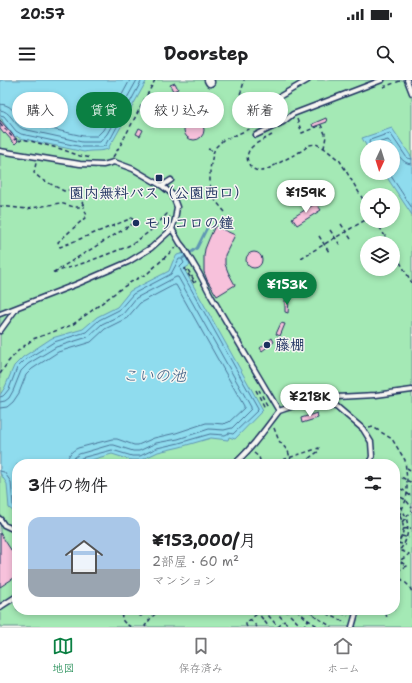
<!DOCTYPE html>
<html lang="ja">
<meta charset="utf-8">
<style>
body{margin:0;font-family:"Shantell Sans","Klee One",sans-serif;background:#f6f6f6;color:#202124;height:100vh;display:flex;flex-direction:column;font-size:15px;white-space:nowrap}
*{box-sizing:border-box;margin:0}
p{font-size:13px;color:#757577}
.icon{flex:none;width:22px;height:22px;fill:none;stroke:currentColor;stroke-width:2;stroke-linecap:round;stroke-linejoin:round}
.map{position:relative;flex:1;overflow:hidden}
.panel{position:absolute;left:12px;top:379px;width:388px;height:156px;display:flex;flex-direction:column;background:#fff;border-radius:16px;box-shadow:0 2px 6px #0003}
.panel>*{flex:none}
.guide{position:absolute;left:12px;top:12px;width:388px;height:36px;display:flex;gap:8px}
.needle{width:26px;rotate:184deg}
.fabs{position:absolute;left:360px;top:60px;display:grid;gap:8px}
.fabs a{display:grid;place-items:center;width:40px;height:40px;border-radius:50%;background:#fff;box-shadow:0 2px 6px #0003;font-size:20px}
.price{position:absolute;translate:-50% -34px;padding:0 9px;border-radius:14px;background:#fff;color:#222;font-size:13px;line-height:26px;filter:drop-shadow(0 1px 2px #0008)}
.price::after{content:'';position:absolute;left:50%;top:24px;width:12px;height:9px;margin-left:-6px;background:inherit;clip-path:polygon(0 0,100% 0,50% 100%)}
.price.active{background:#0b8043;color:#fff}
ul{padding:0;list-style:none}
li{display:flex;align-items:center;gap:12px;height:100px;padding:0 16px}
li+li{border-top:1px solid #e0e0e0}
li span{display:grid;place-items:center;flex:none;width:112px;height:80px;border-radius:12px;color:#555}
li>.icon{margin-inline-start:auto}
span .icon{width:48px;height:48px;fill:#fffc;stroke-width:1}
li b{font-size:17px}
h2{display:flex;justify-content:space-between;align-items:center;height:48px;padding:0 16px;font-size:17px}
.chip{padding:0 14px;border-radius:18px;background:#fff;box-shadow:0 2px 6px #0003;font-size:14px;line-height:36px}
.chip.active{background:#0b8043;color:#fff}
.status{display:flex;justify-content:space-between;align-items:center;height:28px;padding:0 20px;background:#fff;direction:ltr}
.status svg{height:11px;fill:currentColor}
header{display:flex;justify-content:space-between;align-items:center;height:52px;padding:0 16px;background:#fff;font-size:18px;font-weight:700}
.tabs{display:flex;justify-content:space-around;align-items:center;height:56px;border-top:1px solid #e0e0e0;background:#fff;font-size:11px;color:#757577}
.tabs a{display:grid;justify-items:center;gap:2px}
.tabs .active{color:#0b8043}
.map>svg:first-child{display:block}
.green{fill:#a4e9b5;stroke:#608c8a;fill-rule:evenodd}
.water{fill:#8fdcee;stroke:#6197b4}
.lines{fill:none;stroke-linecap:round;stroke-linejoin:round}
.shore{stroke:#497498;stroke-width:1}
.stream{stroke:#6197b4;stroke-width:2.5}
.building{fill:#f7c1db;stroke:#1b2f5e}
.service-casing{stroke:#1b2f5e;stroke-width:7}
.minor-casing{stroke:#1b2f5e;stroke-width:11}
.path{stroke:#1b2f5e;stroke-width:1.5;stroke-dasharray:4 3;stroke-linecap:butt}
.service{stroke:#f6f6f2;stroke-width:4}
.minor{stroke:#f6f6f2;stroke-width:8}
.poi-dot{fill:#1b2f5e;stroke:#f6f6f2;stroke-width:1.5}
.labels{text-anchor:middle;stroke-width:3;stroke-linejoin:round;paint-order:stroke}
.poi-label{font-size:15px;font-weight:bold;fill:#1b2f5e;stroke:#f6f6f2;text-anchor:start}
.water-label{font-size:16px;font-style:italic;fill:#385a82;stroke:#f6f6f2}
</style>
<div class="status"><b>20:57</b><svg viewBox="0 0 49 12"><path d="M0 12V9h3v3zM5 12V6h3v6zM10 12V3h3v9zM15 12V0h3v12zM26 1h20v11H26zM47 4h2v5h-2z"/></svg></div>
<header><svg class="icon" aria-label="menu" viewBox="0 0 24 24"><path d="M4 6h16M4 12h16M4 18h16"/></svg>Doorstep<svg class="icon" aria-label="search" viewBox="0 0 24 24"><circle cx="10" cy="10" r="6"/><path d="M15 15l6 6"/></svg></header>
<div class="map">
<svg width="412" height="547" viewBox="0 0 412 547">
<rect width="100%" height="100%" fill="#f6f6f2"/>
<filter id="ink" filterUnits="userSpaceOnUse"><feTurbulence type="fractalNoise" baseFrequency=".025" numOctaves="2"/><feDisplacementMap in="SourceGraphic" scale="8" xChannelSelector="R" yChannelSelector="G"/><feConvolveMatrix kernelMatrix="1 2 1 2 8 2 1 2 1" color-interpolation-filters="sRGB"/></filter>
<g filter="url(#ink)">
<!-- green -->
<path class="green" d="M0,0H412V547H0ZM367,67H393V93H367ZM367,115H393V141H367ZM367,163H393V189H367ZM17,384H395V530H17Z"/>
<!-- water -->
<path class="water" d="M0,0H147L113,61L111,63L108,69C100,72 92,70 84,72L20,58H19L17,56L15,57L3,42L2,39H0Z
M392,48L412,78V135L384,93H393V67H367L362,58Z
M184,173L190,185L184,189L263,330L235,359L229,357L228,360L211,358L180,367L158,372L141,380H131L112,374L80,383L79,384H17V433L16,437H12L13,431L9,428L7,404L0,393V315L5,307L14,286L23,277L52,258L83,249L97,237L117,227L130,211L169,191L173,181L177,175Z"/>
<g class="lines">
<!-- shore -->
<path class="shore" d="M0,24C16,25 14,38 25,43L83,56H97L103,50L130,0
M0,30C11,31 13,44 23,49L82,62H100L107,54L137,0
M0,35L4,36L16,51L21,54L82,67H102L105,66L108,60L111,58L142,0
M371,67L369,62L370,60L390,53L407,78L412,79
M376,67L377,63L388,60C395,68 400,84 412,84
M389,93L412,128
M0,317L3,316L5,314L9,309L17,288L25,280L54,262L86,252L99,240L119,230L133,214L171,194L179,179H182L184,183L180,187L181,191L258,328V330L233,354L229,353L225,355L210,354L179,363L157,368L140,376H132L112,370L81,378L79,381L78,384
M0,322L5,321L9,318L13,311L21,291L28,284L56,267L88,257L102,244L123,234L136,218L176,197H178L251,327V329L232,348L224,350L209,349L178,359L156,363L139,371H133L114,365H110L79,374L74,378L73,384
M0,328L7,327L13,322L19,313L26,295L32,289L58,272L91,262L105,249L127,238L140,223L174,205H176L244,326V328L229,342L223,344L212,343H206L176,353L154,358L138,365H134L117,359H112L78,368C71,371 67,376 67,384
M0,391L4,392L11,402L13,425L17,430"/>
<!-- stream -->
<path class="stream" d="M183,178L197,168L208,146"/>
</g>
<!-- building -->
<path class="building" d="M175,3L178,9L173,11L170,5Z
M326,38L327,42L313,47L312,44Z
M184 50a10 10 0 1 1 20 0a10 10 0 1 1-20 0Z
M0,40L18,61L15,64L5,53L4,54L0,49Z
M139,48L143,50L140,56L136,54Z
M316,123L321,130L297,145L292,138Z
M215,146L235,155L225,175V184L228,192L235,205L217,216L207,200L204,192V176L205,169L209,159Z
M246 180a8 8 0 1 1 16 0a8 8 0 1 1-16 0Z
M285,220H289L288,233L285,232Z
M281,243L285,244L280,256L276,254Z
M272,258L274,262L262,271L260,268Z
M317,333L318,338L302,343L301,338Z
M395,436L399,445V450L395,458Z
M0,453L17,479V496L0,507Z"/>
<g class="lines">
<!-- service casing -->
<g class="service-casing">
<path id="service" d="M407,0L412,13
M249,31L265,25L308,0
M256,55L283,42L293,34L382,0
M0,71L80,84L103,85L114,82L133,89L162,106L172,114L177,127L175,140L172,149L180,163L184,168L199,193L211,216L279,331L305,322L337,317L376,315L412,310
M162,106L171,100
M0,234L77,204L128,182L151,168L172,149
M0,251L16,229
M328,319L363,349L371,362L372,376L370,384
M234,384C252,369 265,349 279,331
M0,439L4,445L17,451
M0,527L17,516
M352,547L356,533L355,530"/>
</g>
<!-- minor casing -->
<g class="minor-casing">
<path id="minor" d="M209,0L210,2"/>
</g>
<!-- path -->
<path class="path" d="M383,7L400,1
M238,21L244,2V0
M297,39L302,53L321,45L326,56L324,68
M0,43L15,60L17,58L20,61L23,59L61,69L80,76L92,78
M272,55C265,59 255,63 250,69C242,81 253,95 266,90L303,70L309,65L316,64L324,68L340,81L367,126
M208,69L214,71
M113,77L121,64L155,0
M83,124L87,136L58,162L60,167L132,138L134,143L52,193L87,182L124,168L134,163L150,151L167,134L170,137
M0,126L27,129L60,123L74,127H80L83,124L81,119L73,109L64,111L41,99L34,93L36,83
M225,132L215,120L210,105V89L213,74L215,68L223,60L267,42
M376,141L389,163
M341,144L351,159
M330,150L340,165
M319,156L329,172
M393,170L412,203
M301,178L367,139
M194,203L185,189L187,188L195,202L196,201
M0,294L8,282L18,271L33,259L72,245L90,232L119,210L131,202L148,193L176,167
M256,310L264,326L267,325L259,310
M274,348L279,361L288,371L292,384
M369,348L373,347L392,359L405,380L407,400V413L406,420L399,436
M254,373L259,377L261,384
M215,384C220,381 224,378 230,380
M270,384L319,368V371L301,384
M407,388L412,391
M395,396L403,398L412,403
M395,406L403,410L412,417
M395,414L406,420L412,428
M395,420V406
M395,422C412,435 412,462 395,474
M395,431C406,440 406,456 395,465
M402,442L412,431
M403,449L411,448
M402,456L409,458
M398,463L406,465
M395,468L409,474L404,478L395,483
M395,478L407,486L395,492
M395,493L409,506L412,512
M395,503L403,500
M257,530L258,533L269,547
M264,530L278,547
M275,530L284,541L291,547
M285,530L302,547
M297,530L308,540L319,547
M308,530L319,539L332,547
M321,530L332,536L346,543
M335,530L348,536
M386,533L387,539
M312,534L316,530
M250,539L257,547
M131,547C125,544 119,539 123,533L129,532L141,536L147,530
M146,547L145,546L151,538L155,534L156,530
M247,547L246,545V543L258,533
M278,547L284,541
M303,547L308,540"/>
<!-- service -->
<use href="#service" class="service"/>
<!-- minor -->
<use href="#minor" class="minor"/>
</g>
</g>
<!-- markers -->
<g class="poi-dot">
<rect x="155" y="94" width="8" height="8" rx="2"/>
<circle cx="136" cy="143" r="4"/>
<circle cx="267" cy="265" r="4"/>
</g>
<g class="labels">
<!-- poi labels -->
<g class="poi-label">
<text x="159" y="118" text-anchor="middle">園内無料バス（公園西口）</text>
<text x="144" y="148">モリコロの鐘</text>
<text x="275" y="270">藤棚</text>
</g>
<!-- water labels -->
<g class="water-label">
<text x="154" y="301">こいの池</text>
</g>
</g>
</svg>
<div class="fabs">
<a><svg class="needle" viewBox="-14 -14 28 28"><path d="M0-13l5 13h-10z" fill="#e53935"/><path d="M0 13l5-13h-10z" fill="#757577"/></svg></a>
<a><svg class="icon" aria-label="locate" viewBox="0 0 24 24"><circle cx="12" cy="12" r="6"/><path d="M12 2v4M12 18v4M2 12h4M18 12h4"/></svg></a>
<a><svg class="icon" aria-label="layers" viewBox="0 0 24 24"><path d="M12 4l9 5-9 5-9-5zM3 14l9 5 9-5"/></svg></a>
</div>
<b class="price" style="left:306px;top:134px">¥159K</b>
<b class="price active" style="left:287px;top:226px">¥153K</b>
<b class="price" style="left:310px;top:338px">¥218K</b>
<div class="guide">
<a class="chip">購入</a>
<a class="chip active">賃貸</a>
<a class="chip">絞り込み</a>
<a class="chip">新着</a>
</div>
<section class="panel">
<h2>3件の物件<svg class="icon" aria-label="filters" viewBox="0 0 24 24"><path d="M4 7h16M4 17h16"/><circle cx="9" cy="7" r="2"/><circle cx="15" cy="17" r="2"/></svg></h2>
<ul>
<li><span style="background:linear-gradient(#a9c7e8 65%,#9aa5b1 0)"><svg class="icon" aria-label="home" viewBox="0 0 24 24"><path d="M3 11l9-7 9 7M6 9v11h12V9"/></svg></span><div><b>¥153,000/月</b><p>2部屋 · 60 m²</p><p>マンション</p></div></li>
</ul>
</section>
</div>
<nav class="tabs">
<a class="active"><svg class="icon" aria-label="map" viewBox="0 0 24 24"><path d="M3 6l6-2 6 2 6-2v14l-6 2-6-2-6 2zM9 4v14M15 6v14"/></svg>地図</a>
<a><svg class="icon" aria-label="saved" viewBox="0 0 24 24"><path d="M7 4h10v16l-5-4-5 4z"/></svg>保存済み</a>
<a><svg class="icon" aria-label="home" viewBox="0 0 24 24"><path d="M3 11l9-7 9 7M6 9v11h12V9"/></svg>ホーム</a>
</nav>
